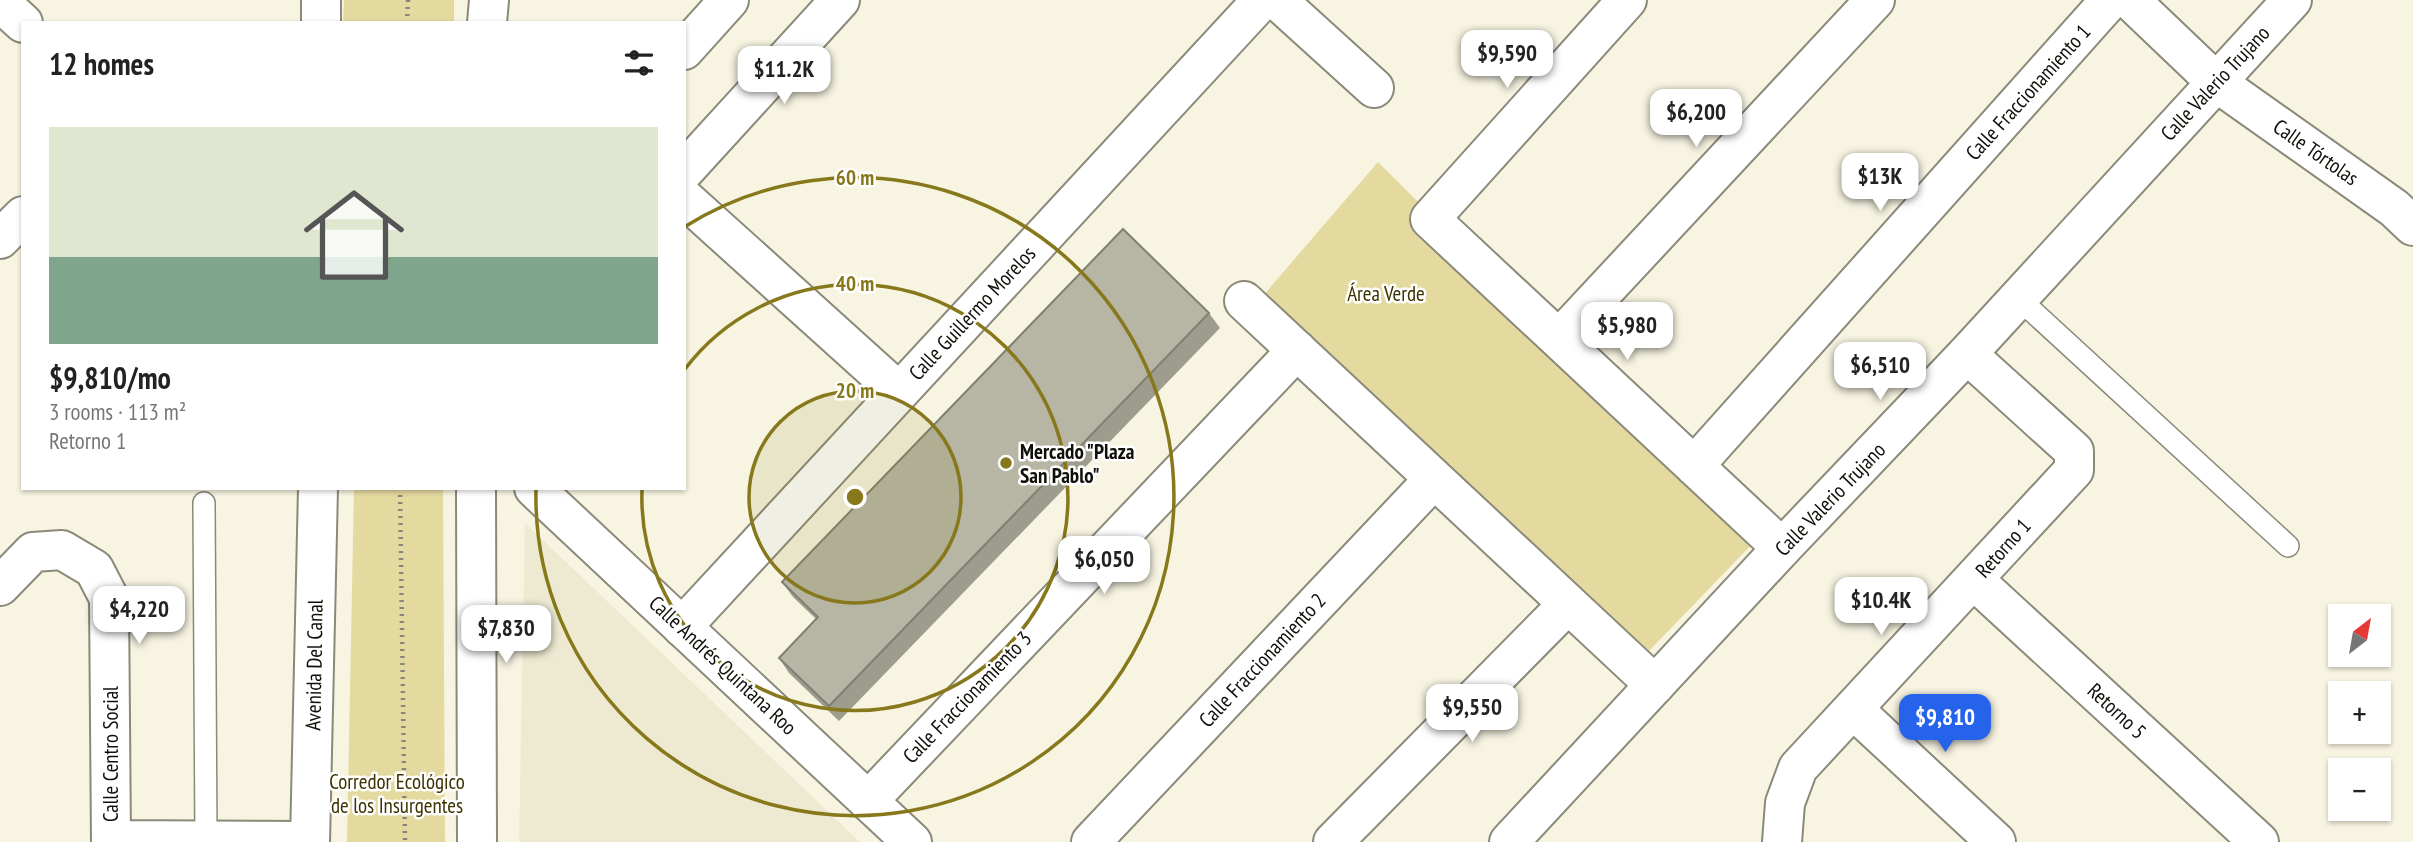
<!DOCTYPE html>
<meta charset="utf-8">
<style>
body{margin:0;font-family:"PT Sans Narrow",sans-serif;background:#f2f2f2;color:#222;height:100vh;display:flex;flex-direction:column;font-size:26px;white-space:nowrap}
*{box-sizing:border-box;margin:0}
p{font-size:23px;color:#767676}
.icon{flex:none;width:38px;height:38px;fill:none;stroke:currentColor;stroke-width:2;stroke-linecap:round;stroke-linejoin:round}
.map{position:relative;flex:1;overflow:hidden}
.drawer{position:absolute;left:21px;top:21px;width:665px;height:469px;display:flex;flex-direction:column;background:#fff;border-radius:0px;box-shadow:0 2px 5px #0004}
.drawer>*{flex:none}
.needle{width:46px;rotate:31deg}
.controls{position:absolute;left:2328px;top:604px;display:grid;gap:14px}
.controls a{display:grid;place-items:center;width:63px;height:63px;border-radius:0px;background:#fff;box-shadow:0 2px 5px #0004;font-size:35px}
.price{position:absolute;translate:-50% -60px;padding:0 16px;border-radius:14px;background:#fff;color:#222;font-size:23px;line-height:46px;filter:drop-shadow(0 2px 4px #0008)}
.price::after{content:'';position:absolute;left:50%;top:42px;width:21px;height:16px;margin-left:-10px;background:inherit;clip-path:polygon(0 0,100% 0,50% 100%)}
.price.current{background:#2563eb;color:#fff}
ul{padding:0;list-style:none}
li{display:grid;align-content:center;gap:14px;height:371px;padding:0 28px}
li span{display:grid;place-items:center;height:217px;border-radius:0px;color:#555}
li>.icon{margin-inline-start:auto}
span .icon{width:126px;height:126px;fill:#fffc;stroke-width:1}
li b{font-size:30px}
h2{display:flex;justify-content:space-between;align-items:center;height:84px;padding:0 28px;font-size:30px}
.map>svg:first-child{display:block}
.built{fill:#eeead1}
.green{fill:#e4da9f}
.lines{fill:none;stroke-linecap:round;stroke-linejoin:round}
.service-casing{stroke:#8b8979;stroke-width:24}
.minor-casing{stroke:#8b8979;stroke-width:42}
.tertiary-casing{stroke:#8b8979;stroke-width:42}
.secondary-casing{stroke:#8b8979;stroke-width:42}
.path{stroke:#88867a;stroke-width:4.5;stroke-dasharray:2 5;stroke-linecap:butt}
.service{stroke:#fff;stroke-width:21}
.minor{stroke:#fff;stroke-width:38}
.tertiary{stroke:#fff;stroke-width:38}
.secondary{stroke:#fff;stroke-width:38}
.wall{fill:#9d9c8d}
.building{fill:#b7b5a4;stroke:#807f73;stroke-width:2}
.ring{fill:none;stroke:#87781c;stroke-width:3.5}
.poi-dot{fill:#87781c;stroke:#fff;stroke-width:2.5}
.labels{text-anchor:middle;dominant-baseline:central;stroke-width:5;stroke-linejoin:round;paint-order:stroke}
.street-label{font-size:21px;fill:#100f09;stroke:#fff}
.park-label{font-size:21px;fill:#3c3300;stroke:#fff}
.poi-label{font-size:21px;font-weight:bold;fill:#100f09;stroke:#fff;text-anchor:start}
.centre{fill:#87781c;stroke:#fff;stroke-width:3.5}
.ring-label{font-size:21px;text-anchor:middle;font-weight:bold;fill:#87781c;stroke:#fff;stroke-width:5;stroke-linejoin:round;paint-order:stroke}
</style>
<div class="map">
<svg width="2413" height="842" viewBox="0 0 2413 842">
<rect width="100%" height="100%" fill="#f7f4e2"/>
<path class="built" d="M 525,523 L 860,842 L 519,842 Z"/>
<path class="green" d="M 344,0 L 454,0 L 454,23 L 343,23 Z
M 1378,162 L 1757,539 L 1649,651 L 1261,298 Z
M 354,488 L 443,488 L 445,842 L 347,842 Z"/>
<g class="lines">
<defs>
<path id="service" d="M 2018,298 L 2288,546
M 204,503 L 206,842"/>
<path id="minor" d="M 1277,0 L 1374,88
M 1627,0 L 1430,219 L 1782,548
M 2130,0 L 2216,82 L 2394,208 L 2413,226
M 684,50 L 729,0
M 684,171 L 840,0
M 684,198 L 899,392
M 0,239 L 23,216
M 1244,301 L 1655,685
M 1559,339 L 1875,0
M 1694,466 L 2110,0
M 1974,580 L 2259,842
M 0,586 L 33,552 L 62,550 L 94,569 L 109,598 L 111,842
M 682,627 L 1262,0
M 1854,710 L 1996,842
M 868,801 L 1297,350
M 111,840 L 310,841
M 1091,842 L 1434,479
M 1333,842 L 1568,604
M 1782,842 L 1785,803 L 1798,768 L 2074,470 L 2074,451 L 1967,354"/>
<path id="tertiary" d="M 1509,842 L 1782,548 L 1967,354 L 2292,0"/>
<path id="secondary" d="M 321,0 L 321,23
M 0,2 L 23,23
M 487,23 L 489,0
M 476,488 L 477,842
M 534,488 L 912,842
M 310,842 L 318,488"/>
</defs>
<use href="#service" class="service-casing"/>
<use href="#minor" class="minor-casing"/>
<use href="#tertiary" class="tertiary-casing"/>
<use href="#secondary" class="secondary-casing"/>
<path class="path" d="M 407,23 L 408,0
M 400,488 L 405,842"/>
<use href="#service" class="service"/>
<use href="#minor" class="minor"/>
<use href="#tertiary" class="tertiary"/>
<use href="#secondary" class="secondary"/>
</g>
<path class="wall" d="M 1209,313 L 1220,328 L 839,721 L 789,673 L 779,658 L 816,619 L 793,597 L 782,582 Z"/>
<path class="building" d="M 1123,229 L 1209,313 L 829,706 L 779,658 L 818,617 L 782,582 Z"/>
<circle cx="855" cy="497" r="106" fill="#87781c" fill-opacity=".12"/>
<g class="ring">
<circle cx="855" cy="497" r="106"/>
<path d="M685 369A213 213 0 1 1 642 490"/>
<path d="M686 226A319 319 0 1 1 536 489"/>
</g>
<circle class="poi-dot" cx="1006" cy="463" r="7"/>
<g class="labels">
<g class="street-label">
<text transform="translate(2215 83) rotate(-47)">Calle Valerio Trujano</text>
<text transform="translate(2028 92) rotate(-48)">Calle Fraccionamiento 1</text>
<text transform="translate(2316 152) rotate(35)">Calle Tórtolas</text>
<text transform="translate(972 313) rotate(-47)">Calle Guillermo Morelos</text>
<text transform="translate(1830 499) rotate(-46)">Calle Valerio Trujano</text>
<text transform="translate(2003 548) rotate(-48)">Retorno 1</text>
<text transform="translate(1262 660) rotate(-47)">Calle Fraccionamiento 2</text>
<text transform="translate(314 665) rotate(-89)">Avenida Del Canal</text>
<text transform="translate(723 665) rotate(43)">Calle Andrés Quintana Roo</text>
<text transform="translate(967 697) rotate(-46)">Calle Fraccionamiento 3</text>
<text transform="translate(2117 711) rotate(43)">Retorno 5</text>
<text transform="translate(110 754) rotate(-90)">Calle Centro Social</text>
</g>
<g class="park-label">
<text x="1386" y="293">Área Verde</text>
<text x="397" y="781">Corredor Ecológico<tspan x="397" dy="24">de los Insurgentes</tspan></text>
</g>
<g class="poi-label">
<text x="1020" y="451">Mercado "Plaza<tspan x="1020" dy="24">San Pablo"</tspan></text>
</g>
</g>
<circle cx="855" cy="497" r="10" class="centre"/>
<g class="ring-label">
<text x="855" y="185">60 m</text>
<text x="855" y="291">40 m</text>
<text x="855" y="398">20 m</text>
</g>
</svg>
<div class="controls">
<a><svg class="needle" viewBox="-14 -14 28 28"><path d="M0-13l5 13h-10z" fill="#e53935"/><path d="M0 13l5-13h-10z" fill="#767676"/></svg></a>
<a>+</a>
<a>−</a>
</div>
<b class="price" style="left:1507px;top:90px">$9,590</b>
<b class="price" style="left:784px;top:106px">$11.2K</b>
<b class="price" style="left:1696px;top:149px">$6,200</b>
<b class="price" style="left:1880px;top:213px">$13K</b>
<b class="price" style="left:1627px;top:362px">$5,980</b>
<b class="price" style="left:1880px;top:402px">$6,510</b>
<b class="price" style="left:1104px;top:596px">$6,050</b>
<b class="price" style="left:1881px;top:637px">$10.4K</b>
<b class="price" style="left:139px;top:646px">$4,220</b>
<b class="price" style="left:506px;top:665px">$7,830</b>
<b class="price" style="left:1472px;top:744px">$9,550</b>
<b class="price current" style="left:1945px;top:754px">$9,810</b>
<section class="drawer">
<h2>12 homes<svg class="icon" aria-label="filters" viewBox="0 0 24 24"><path d="M4 7h16M4 17h16"/><circle cx="9" cy="7" r="2"/><circle cx="15" cy="17" r="2"/></svg></h2>
<ul>
<li><span style="background:linear-gradient(#dfe7d0 60%,#7fa58c 0)"><svg class="icon" aria-label="home" viewBox="0 0 24 24"><path d="M3 11l9-7 9 7M6 9v11h12V9"/></svg></span><div><b>$9,810/mo</b><p>3 rooms · 113 m²</p><p>Retorno 1</p></div></li>
</ul>
</section>
</div>
